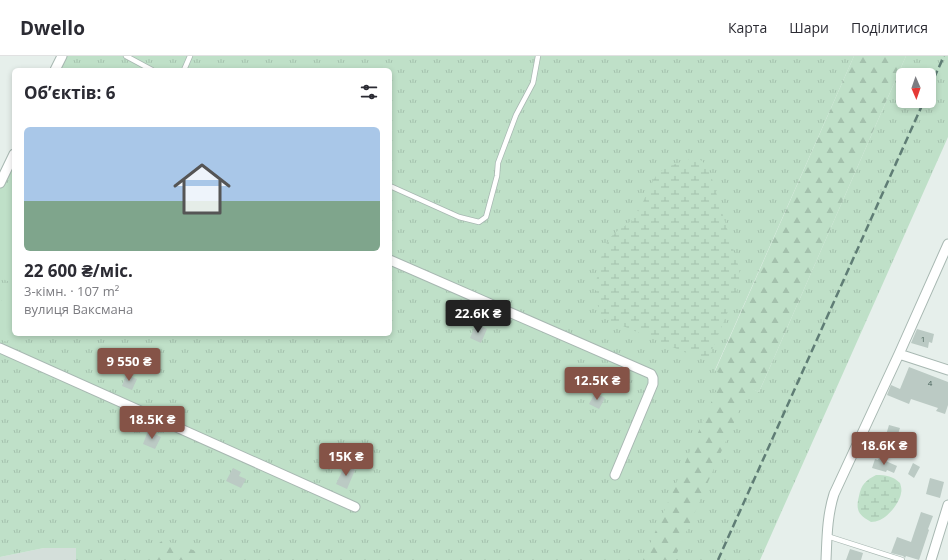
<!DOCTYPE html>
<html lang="uk">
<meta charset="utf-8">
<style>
body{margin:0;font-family:"Open Sans",sans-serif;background:#f2f2f3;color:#2b2b33;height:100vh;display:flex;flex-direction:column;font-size:15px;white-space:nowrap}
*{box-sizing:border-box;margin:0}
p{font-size:13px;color:#7c7c81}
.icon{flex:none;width:22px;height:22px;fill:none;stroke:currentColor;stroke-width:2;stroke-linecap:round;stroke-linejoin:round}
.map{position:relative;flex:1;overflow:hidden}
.drawer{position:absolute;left:12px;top:12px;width:380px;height:268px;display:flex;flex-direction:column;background:#fff;border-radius:6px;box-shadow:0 2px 6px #0003}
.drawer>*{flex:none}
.needle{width:26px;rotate:178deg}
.controls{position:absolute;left:896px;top:12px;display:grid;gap:8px}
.controls a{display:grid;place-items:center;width:40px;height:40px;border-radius:6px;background:#fff;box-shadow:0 2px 6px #0003;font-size:20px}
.price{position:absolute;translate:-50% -34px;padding:0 9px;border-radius:4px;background:#855347;color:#fff;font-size:13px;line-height:26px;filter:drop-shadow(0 1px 2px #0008)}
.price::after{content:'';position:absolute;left:50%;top:24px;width:12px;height:9px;margin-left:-6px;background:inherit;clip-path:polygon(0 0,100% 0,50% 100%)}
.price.selected{background:#222;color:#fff}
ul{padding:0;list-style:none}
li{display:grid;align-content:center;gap:8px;height:212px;padding:0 12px}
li+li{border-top:1px solid #e1e1e2}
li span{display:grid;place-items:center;height:124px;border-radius:6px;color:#555}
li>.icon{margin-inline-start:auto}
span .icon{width:72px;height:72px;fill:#fffc;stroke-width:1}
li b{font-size:17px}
h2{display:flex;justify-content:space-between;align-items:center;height:48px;padding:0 12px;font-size:17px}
header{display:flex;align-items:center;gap:24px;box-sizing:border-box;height:56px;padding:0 20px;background:#fff;border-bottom:1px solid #e1e1e2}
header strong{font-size:19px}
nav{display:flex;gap:22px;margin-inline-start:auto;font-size:14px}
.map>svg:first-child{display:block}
.built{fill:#d4dfda}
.grass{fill:url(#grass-tufts);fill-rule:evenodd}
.forest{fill:url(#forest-firs)}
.wetland{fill:url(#wetland-marsh)}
.garden{fill:#bfe0c8}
.building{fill:#bbcac4}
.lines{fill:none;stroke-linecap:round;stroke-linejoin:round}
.service-casing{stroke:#a8b8b2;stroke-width:6}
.minor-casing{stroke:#a8b8b2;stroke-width:11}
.service{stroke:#fff;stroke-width:4.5}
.minor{stroke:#fff;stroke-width:9}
.rail{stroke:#5f7d75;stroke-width:2.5;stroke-dasharray:8 4;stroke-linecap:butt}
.labels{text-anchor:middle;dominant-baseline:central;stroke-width:3;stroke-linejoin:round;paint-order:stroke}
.number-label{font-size:8px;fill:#4a645c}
</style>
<header>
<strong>Dwello</strong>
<nav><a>Карта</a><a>Шари</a><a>Поділитися</a></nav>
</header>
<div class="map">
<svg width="948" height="504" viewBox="0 0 948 504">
<defs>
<pattern id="grass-tufts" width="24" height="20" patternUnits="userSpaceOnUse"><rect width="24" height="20" fill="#bfe0c8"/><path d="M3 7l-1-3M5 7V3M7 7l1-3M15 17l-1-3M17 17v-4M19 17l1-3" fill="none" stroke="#a4c1ad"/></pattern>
<pattern id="forest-firs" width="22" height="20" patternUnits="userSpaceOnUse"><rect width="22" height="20" fill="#bfe0c8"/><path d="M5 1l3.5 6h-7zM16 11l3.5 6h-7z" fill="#a4c1ad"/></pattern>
<pattern id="wetland-marsh" width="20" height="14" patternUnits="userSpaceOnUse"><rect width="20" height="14" fill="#bfe0c8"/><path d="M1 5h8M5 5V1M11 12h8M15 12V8" fill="none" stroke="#a4c1ad"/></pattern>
</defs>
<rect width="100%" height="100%" fill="#e6efeb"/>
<path class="built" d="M 44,492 L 77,492 L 76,504 L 0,504 L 0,501 Z"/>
<path class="grass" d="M 62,0 L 854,0 L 715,314 L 759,336 L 906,0 L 948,0 L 948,81 L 760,504 L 76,504 L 76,492 L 44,492 L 0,501 L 0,127 L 14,98 L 14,278 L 390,278 L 390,14 L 55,14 ZM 903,19 L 929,19 L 929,45 L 903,45 Z"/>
<path class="forest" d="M 854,0 L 906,0 L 759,336 L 749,332 L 674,504 L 643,504 L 723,319 L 715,315 Z
M 163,484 L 196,495 L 199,504 L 154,504 L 158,488 Z"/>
<path class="wetland" d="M 694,102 C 701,103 705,107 709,113 L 739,212 L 740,219 L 739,229 L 709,301 L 703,304 L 604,262 C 589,246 598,198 610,182 C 616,174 627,170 634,162 C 638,157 640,151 643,146 C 647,136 652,127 657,118 C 667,109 682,106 694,102 Z
M 876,419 C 886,419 893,420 900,427 C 901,430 902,434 901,437 C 900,446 889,460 880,464 C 877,465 874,466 871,466 C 866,463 859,459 858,453 C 857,449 858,444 859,440 C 861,429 866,424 876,419 Z"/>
<path class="garden" d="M 14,117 L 14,269 L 7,286 L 0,283 L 0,247 L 12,227 L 0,222 L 0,146 Z"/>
<path class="building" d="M 476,268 L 487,273 L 481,287 L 470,282 Z
M 917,273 L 934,278 L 932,287 L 929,286 L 928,292 L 911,287 Z
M 909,311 L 948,326 L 948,349 L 945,358 L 936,355 L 938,352 L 911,343 L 909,348 L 887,339 L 891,329 L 900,333 Z
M 126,319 L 137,323 L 132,334 L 122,330 Z
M 595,337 L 605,342 L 599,353 L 589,348 Z
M 889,369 L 900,372 L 896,384 L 915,390 L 912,400 L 882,392 Z
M 148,375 L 161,381 L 155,393 L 143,388 Z
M 879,402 L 897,410 L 894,417 L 887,414 L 886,416 L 872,412 L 875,403 L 878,404 Z
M 913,407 L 920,411 L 914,422 L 908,418 Z
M 345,409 L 355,414 L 347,433 L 336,428 Z
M 233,412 L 241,416 L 239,420 L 246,423 L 241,432 L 226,425 Z
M 930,422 L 944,426 L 940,442 L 926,438 Z
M 921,456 L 933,460 L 928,473 L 929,474 L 919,504 L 906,500 L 905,502 L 903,500 L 891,497 L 897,481 L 911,486 Z
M 850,493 L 863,497 L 861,504 L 846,504 Z"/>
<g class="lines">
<defs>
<path id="service" d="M 126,0 L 152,14
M 184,14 L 190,0
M 390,130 L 459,161 L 479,166 L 486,161 L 497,120 L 498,107 L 516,59 L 533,27 L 538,0
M 827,480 L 902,504"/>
<path id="minor" d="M 55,14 L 62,0
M 0,127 L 14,98
M 390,204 L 651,318 L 653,322 L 653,328 L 615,419
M 0,292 L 355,451
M 899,298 L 948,314
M 826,504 C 827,482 827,460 834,438 L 899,298 L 948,188
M 931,504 L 948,449"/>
</defs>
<use href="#service" class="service-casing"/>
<use href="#minor" class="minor-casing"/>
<use href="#service" class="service"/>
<use href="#minor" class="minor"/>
<path class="rail" d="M 929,33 L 944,0
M 718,504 L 924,45"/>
</g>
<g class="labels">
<g class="number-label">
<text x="923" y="282">1</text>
<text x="930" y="326">4</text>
</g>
</g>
</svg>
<div class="controls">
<a><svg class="needle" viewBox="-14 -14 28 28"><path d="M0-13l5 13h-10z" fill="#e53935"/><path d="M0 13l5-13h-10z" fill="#7c7c81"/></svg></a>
</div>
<b class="price selected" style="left:478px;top:278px">22.6K ₴</b>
<b class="price" style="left:129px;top:326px">9 550 ₴</b>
<b class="price" style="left:597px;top:345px">12.5K ₴</b>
<b class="price" style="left:152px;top:384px">18.5K ₴</b>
<b class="price" style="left:884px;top:410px">18.6K ₴</b>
<b class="price" style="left:346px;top:421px">15K ₴</b>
<section class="drawer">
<h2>Об’єктів: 6<svg class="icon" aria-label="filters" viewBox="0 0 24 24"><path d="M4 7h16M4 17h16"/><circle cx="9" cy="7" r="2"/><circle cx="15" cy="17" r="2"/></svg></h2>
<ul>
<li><span style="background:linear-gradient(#a9c7e8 60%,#7fa58c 0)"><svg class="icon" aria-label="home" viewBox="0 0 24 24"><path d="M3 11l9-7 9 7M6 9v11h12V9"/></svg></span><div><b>22 600 ₴/міс.</b><p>3-кімн. · 107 m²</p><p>вулиця Ваксмана</p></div></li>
</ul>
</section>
</div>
